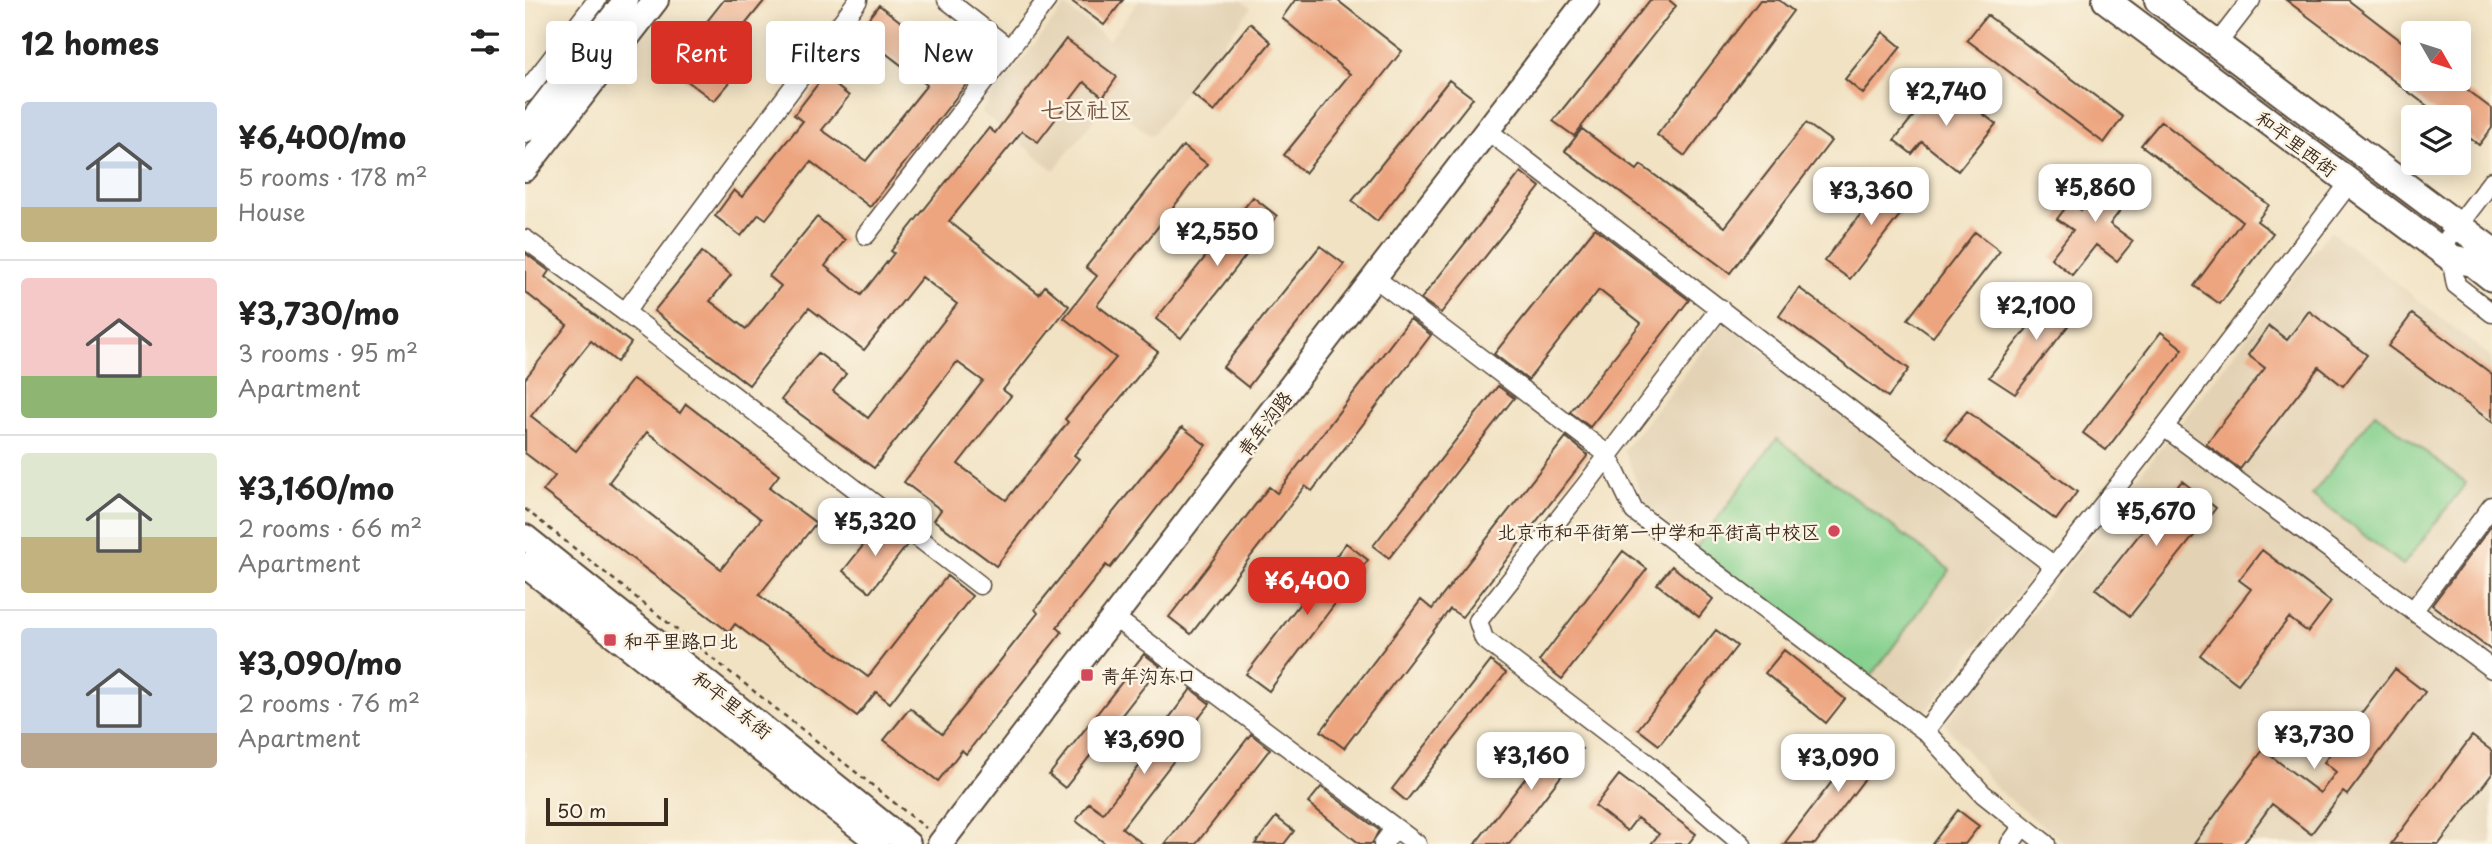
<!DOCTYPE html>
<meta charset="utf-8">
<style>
body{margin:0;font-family:"Playpen Sans","LXGW WenKai TC",sans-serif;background:#f2f2f2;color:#222;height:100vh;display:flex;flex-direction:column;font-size:26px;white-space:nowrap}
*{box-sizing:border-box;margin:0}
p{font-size:23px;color:#767676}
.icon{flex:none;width:38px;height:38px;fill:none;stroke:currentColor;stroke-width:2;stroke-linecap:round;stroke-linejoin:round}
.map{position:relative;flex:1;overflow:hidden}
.details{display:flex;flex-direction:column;background:#fff;width:525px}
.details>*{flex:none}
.banner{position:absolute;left:21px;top:21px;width:665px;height:63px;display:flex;gap:14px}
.needle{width:46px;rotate:129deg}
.buttons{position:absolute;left:1876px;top:21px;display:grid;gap:14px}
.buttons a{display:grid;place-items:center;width:70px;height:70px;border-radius:7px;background:#fff;box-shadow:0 4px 18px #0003;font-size:35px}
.scale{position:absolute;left:21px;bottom:18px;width:122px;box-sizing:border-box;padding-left:7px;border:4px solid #3b2a1e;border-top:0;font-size:19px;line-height:24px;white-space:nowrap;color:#3b2a1e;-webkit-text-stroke:5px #fcf5e5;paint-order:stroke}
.price{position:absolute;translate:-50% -60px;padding:0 16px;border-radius:14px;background:#fff;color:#222;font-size:23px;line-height:46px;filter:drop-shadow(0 2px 4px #0008)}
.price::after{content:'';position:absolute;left:50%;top:42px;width:21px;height:16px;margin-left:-10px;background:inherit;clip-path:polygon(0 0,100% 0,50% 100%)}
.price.on{background:#d93025;color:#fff}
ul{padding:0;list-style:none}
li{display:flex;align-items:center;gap:21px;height:175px;padding:0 21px}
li+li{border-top:2px solid #e0e0e0}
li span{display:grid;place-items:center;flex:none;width:196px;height:140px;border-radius:7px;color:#555}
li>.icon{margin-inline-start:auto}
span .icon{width:84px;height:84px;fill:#fffc;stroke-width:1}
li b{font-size:30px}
h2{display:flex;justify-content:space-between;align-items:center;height:84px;padding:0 21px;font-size:30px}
.tag{padding:0 24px;border-radius:7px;background:#fff;box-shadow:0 4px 18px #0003;font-size:24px;line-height:63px}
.tag.on{background:#d93025;color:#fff}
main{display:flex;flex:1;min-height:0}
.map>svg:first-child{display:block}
.built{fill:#e3d2b4}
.green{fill:#85d08e;stroke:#607d56;stroke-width:2}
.building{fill:#eda580;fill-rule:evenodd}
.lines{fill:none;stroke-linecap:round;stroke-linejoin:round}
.street-casing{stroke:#564637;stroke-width:21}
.secondary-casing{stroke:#564637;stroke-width:28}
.primary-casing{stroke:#564637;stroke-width:30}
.path{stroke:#564637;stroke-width:2.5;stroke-dasharray:5 5;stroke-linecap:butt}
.street{stroke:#fff;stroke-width:18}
.secondary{stroke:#fff;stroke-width:24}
.primary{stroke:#fff;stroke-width:26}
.poi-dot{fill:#d1495b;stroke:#fcf5e5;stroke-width:2.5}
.labels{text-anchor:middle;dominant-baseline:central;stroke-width:5;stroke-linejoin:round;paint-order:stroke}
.street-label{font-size:19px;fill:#3b2a1e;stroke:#fcf5e5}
.poi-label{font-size:19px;fill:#3b2a1e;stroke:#fcf5e5;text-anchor:start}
.quarter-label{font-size:23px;fill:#795540;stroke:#fcf5e5}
</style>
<main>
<section class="details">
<h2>12 homes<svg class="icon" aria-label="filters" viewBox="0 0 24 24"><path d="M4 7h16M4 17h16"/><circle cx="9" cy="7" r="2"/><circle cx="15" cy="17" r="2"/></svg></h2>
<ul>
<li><span style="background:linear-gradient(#c9d6e8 75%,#c2b280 0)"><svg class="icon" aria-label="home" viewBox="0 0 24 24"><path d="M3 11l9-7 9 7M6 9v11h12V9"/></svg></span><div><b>¥6,400/mo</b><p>5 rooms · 178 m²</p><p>House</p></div></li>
<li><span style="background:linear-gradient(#f6c9c9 70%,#8fb573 0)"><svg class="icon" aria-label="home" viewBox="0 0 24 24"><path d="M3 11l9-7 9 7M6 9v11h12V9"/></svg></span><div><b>¥3,730/mo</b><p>3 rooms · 95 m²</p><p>Apartment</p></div></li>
<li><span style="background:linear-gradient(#dfe7d0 60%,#c2b280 0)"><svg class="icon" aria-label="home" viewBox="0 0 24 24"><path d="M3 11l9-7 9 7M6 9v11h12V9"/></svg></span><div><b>¥3,160/mo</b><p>2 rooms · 66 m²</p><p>Apartment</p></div></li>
<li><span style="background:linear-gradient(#c9d6e8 75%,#b9a48a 0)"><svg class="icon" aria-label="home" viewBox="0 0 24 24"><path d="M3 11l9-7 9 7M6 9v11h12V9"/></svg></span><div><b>¥3,090/mo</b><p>2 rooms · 76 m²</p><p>Apartment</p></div></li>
</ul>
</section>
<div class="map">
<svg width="1967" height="844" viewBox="0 0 1967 844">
<rect width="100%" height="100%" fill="#fcf5e5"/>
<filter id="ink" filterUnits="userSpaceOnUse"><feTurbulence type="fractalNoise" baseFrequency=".0143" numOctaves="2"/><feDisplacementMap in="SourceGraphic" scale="14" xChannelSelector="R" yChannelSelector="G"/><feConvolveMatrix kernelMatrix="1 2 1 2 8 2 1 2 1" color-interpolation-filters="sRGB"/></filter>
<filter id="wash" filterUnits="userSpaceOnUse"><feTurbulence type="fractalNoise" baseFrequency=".00686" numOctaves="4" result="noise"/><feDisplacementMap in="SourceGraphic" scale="28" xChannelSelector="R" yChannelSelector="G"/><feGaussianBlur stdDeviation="1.57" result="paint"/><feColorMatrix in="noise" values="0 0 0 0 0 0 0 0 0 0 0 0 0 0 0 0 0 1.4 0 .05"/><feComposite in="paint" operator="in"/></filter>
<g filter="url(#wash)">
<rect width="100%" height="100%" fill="#f1e2c3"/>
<path class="built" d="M 615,0 L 716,0 L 726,8 L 626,136 L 583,102 L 529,170 L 456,112 L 540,6 L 584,40 Z
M 1805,231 L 1967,358 L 1967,844 L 1541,844 L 1473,790 L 1420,724 Z
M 1200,322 L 1515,565 L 1396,718 L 1124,513 L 1099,450 Z"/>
<path class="green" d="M 1850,413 L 1941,483 L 1878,565 L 1787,495 Z
M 1252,439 L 1425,570 L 1344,679 L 1170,549 Z"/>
<g id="blocks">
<path class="building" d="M 199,0 L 240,0 L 192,59 L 211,75 L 189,101 L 145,68 Z
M 545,0 L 598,0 L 579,25 Z
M 770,0 L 812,0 L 877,51 L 780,173 L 759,155 L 825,74 L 757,18 Z
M 1125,0 L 1144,0 L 1151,6 L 1049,136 L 1028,121 Z
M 1235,0 L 1254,0 L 1268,11 L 1160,156 L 1132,135 Z
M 1761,0 L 1823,0 L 1888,50 L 1888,79 L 1927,79 L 1967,109 L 1967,128 L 1954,145 L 1934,130 L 1934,117 L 1917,117 Z
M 354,5 L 447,77 L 345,207 L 286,162 L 241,219 L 234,214 L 216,236 L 190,216 L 209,190 L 217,197 L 278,121 L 269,115 L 299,76 L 324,96 L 297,130 L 341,161 L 402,85 L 359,52 L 342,74 L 315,54 Z
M 1462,15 L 1598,117 L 1579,143 L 1442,40 Z
M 725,23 L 746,42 L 689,112 L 667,94 Z
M 1358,32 L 1376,47 L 1338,94 L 1320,79 Z
M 541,39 L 592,77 L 578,97 L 559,82 L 513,142 L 497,131 L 424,221 L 514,294 L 520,286 L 544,306 L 478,390 L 486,396 L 433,464 L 481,500 L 543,422 L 540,419 L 591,358 L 539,318 L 572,276 L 561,267 L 658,146 L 682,164 L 572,305 L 633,352 L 549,455 L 554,459 L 471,566 L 409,520 L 416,510 L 379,482 L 458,381 L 432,362 L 349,468 L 256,400 L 293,353 L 321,374 L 308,391 L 343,418 L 432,304 L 397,277 L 339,350 L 284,308 L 224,385 L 129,311 L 177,252 L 206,275 L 185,301 L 221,329 L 256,286 L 244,276 L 292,217 L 320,240 L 300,266 L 336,295 L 369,253 L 366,251 L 464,128 L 470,133 Z
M 924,80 L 948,98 L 852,221 L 827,201 Z
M 1415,83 L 1451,112 L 1453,110 L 1471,124 L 1433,171 L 1397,142 L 1387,154 L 1369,140 Z
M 1636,121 L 1744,205 L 1732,221 L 1748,233 L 1695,304 L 1669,286 L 1717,221 L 1616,145 Z
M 1281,123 L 1306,141 L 1205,273 L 1040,151 L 1057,129 L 1112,170 L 1116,165 L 1200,227 Z
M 1588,169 L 1612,188 L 1585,224 L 1608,241 L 1592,261 L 1571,245 L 1547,275 L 1526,258 L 1548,230 L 1532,219 L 1545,202 L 1556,210 Z
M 996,172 L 1015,187 L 916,313 L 896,299 Z
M 1367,174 L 1392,193 L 1325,279 L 1299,261 Z
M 728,197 L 752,216 L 656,338 L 631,319 Z
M 1070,228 L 1164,300 L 1065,427 L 1045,412 L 1116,323 L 1074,290 L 1003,380 L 969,354 Z
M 1450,232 L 1475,251 L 1408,337 L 1383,319 Z
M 795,246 L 819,264 L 723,387 L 698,367 Z
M 0,253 L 24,271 L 20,277 L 106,343 L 92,362 L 66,341 L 6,416 L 51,451 L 108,379 L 155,413 L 161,404 L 254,475 L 244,488 L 291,523 L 234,595 L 343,677 L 422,576 L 447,596 L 365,703 L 351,692 L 332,716 L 210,624 L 204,632 L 18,491 L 30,476 L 0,453 L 0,379 L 42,325 L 0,292 ZM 122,432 L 236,519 L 196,569 L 84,482 Z
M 1274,288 L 1384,369 L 1363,397 L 1254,316 Z
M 1532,290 L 1557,308 L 1490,394 L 1464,377 Z
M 1784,311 L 1842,355 L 1818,386 L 1794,367 L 1715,469 L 1681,444 L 1740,368 L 1723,355 L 1744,326 L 1762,340 Z
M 1887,314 L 1967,374 L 1967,422 L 1863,346 Z
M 885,319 L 906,335 L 787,491 L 780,486 L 666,634 L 644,617 L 744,487 L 752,493 Z
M 1636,332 L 1658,349 L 1581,450 L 1558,433 Z
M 973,386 L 989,398 L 864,558 L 848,546 Z
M 1442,411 L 1552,492 L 1531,520 L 1420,438 Z
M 657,427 L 681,445 L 585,568 L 581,565 L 532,627 L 537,632 L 441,754 L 437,750 L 413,781 L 359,740 L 385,708 L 417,734 L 513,613 L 510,609 Z
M 1041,437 L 1063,455 L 937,617 L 925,609 L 819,748 L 796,731 L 896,600 L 907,609 Z
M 1657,481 L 1691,508 L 1605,616 L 1571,589 Z
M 356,523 L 383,544 L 345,592 L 318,571 Z
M 1967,525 L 1967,651 L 1907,605 Z
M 821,543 L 843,560 L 744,691 L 721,674 Z
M 1737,550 L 1806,602 L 1783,632 L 1764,618 L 1713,684 L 1675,655 L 1726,589 L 1714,580 Z
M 1098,551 L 1122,569 L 1037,679 L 1014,661 Z
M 1147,566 L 1188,599 L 1174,617 L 1132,584 Z
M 1191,630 L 1212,646 L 1134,745 L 1113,729 Z
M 1259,650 L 1320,699 L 1301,723 L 1240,673 Z
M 619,654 L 635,666 L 540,788 L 524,775 Z
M 966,661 L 981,673 L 881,801 L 867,789 Z
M 1870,669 L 1900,692 L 1822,795 L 1818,792 L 1786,834 L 1747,804 L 1718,844 L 1669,844 L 1738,750 L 1795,793 L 1811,772 L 1799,762 Z
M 666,689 L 685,704 L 655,742 L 660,746 L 597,828 L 618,844 L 581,844 L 551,821 L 564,803 L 578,813 L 643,729 L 639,725 Z
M 1035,733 L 1057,749 L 984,844 L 950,844 Z
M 726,734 L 745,749 L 671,844 L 640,844 Z
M 1342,736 L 1361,751 L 1290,844 L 1259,844 Z
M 1947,736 L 1967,751 L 1967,774 L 1914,844 L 1866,844 Z
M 1094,775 L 1171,834 L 1163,844 L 1126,844 L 1134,834 L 1112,818 L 1102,831 L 1070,806 Z
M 796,787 L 854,830 L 847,844 L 835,844 L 783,803 Z
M 1433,810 L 1454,826 L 1440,844 L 1407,844 Z
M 751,817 L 769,831 L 759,844 L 730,844 Z"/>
</g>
</g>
<g filter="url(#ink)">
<use href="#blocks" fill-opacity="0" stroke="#564637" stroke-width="2"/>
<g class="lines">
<defs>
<path id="street" d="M 422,0 L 485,49
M 1692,44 L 1726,0
M 0,93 L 72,0
M 963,131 L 1529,566
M 341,235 L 522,0
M 0,239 L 100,312 L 455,585
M 1915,249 L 1967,181
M 1926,258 L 1931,285 L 1967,313
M 850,278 L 1082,454 L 1109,511 L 1400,731 L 1458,794 L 1521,844
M 1195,308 L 1060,486 L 953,621 L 959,639 L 1123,764 L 1217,844
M 100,312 L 333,0
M 1639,427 L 1967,669
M 1888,611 L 1967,506
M 590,618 L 892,844
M 1400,731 L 1639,427 L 1825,182
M 858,844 L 870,828
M 1485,844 L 1498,826"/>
<path id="secondary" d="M 0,130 L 101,0
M 0,169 L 131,0
M 0,537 L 383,844
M 0,565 L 352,841
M 415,844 L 1062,0"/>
<path id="primary" d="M 1581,0 L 1926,258 L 1948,263 L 1967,278
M 1633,0 L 1967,251"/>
</defs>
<use href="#street" class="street-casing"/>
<use href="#secondary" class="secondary-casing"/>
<use href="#primary" class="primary-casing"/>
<path class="path" d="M 0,509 L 401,828"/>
<use href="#street" class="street"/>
<use href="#secondary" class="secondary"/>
<use href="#primary" class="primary"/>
</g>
</g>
<g class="poi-dot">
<circle cx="1309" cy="531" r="7"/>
<rect x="78" y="633" width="14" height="14" rx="3.5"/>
<rect x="555" y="668" width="14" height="14" rx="3.5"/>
</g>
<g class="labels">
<g class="street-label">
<text transform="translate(1772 143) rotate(37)">和平里西街</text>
<text transform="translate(739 423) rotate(-53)">青年沟路</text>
<text transform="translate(208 704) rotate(39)">和平里东街</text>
</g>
<g class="poi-label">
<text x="1295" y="531" text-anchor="end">北京市和平街第一中学和平街高中校区</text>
<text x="99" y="640">和平里路口北</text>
<text x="576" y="675">青年沟东口</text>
</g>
<g class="quarter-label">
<text x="561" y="108">七区社区</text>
</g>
</g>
</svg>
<div class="buttons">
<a><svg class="needle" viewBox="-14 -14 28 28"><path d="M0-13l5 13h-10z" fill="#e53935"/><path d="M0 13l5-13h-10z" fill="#767676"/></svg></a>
<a><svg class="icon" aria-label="layers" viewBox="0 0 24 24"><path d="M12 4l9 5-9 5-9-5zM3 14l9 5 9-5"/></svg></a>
</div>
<div class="scale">50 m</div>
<b class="price" style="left:1421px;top:128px">¥2,740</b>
<b class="price" style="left:1570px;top:224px">¥5,860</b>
<b class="price" style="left:1346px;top:227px">¥3,360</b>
<b class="price" style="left:692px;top:268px">¥2,550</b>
<b class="price" style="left:1511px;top:342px">¥2,100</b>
<b class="price" style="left:1631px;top:548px">¥5,670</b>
<b class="price" style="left:350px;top:558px">¥5,320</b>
<b class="price on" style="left:782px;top:617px">¥6,400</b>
<b class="price" style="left:1789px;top:771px">¥3,730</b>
<b class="price" style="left:619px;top:776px">¥3,690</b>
<b class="price" style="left:1006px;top:792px">¥3,160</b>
<b class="price" style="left:1313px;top:794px">¥3,090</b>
<div class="banner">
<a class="tag">Buy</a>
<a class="tag on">Rent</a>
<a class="tag">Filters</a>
<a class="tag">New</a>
</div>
</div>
</main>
